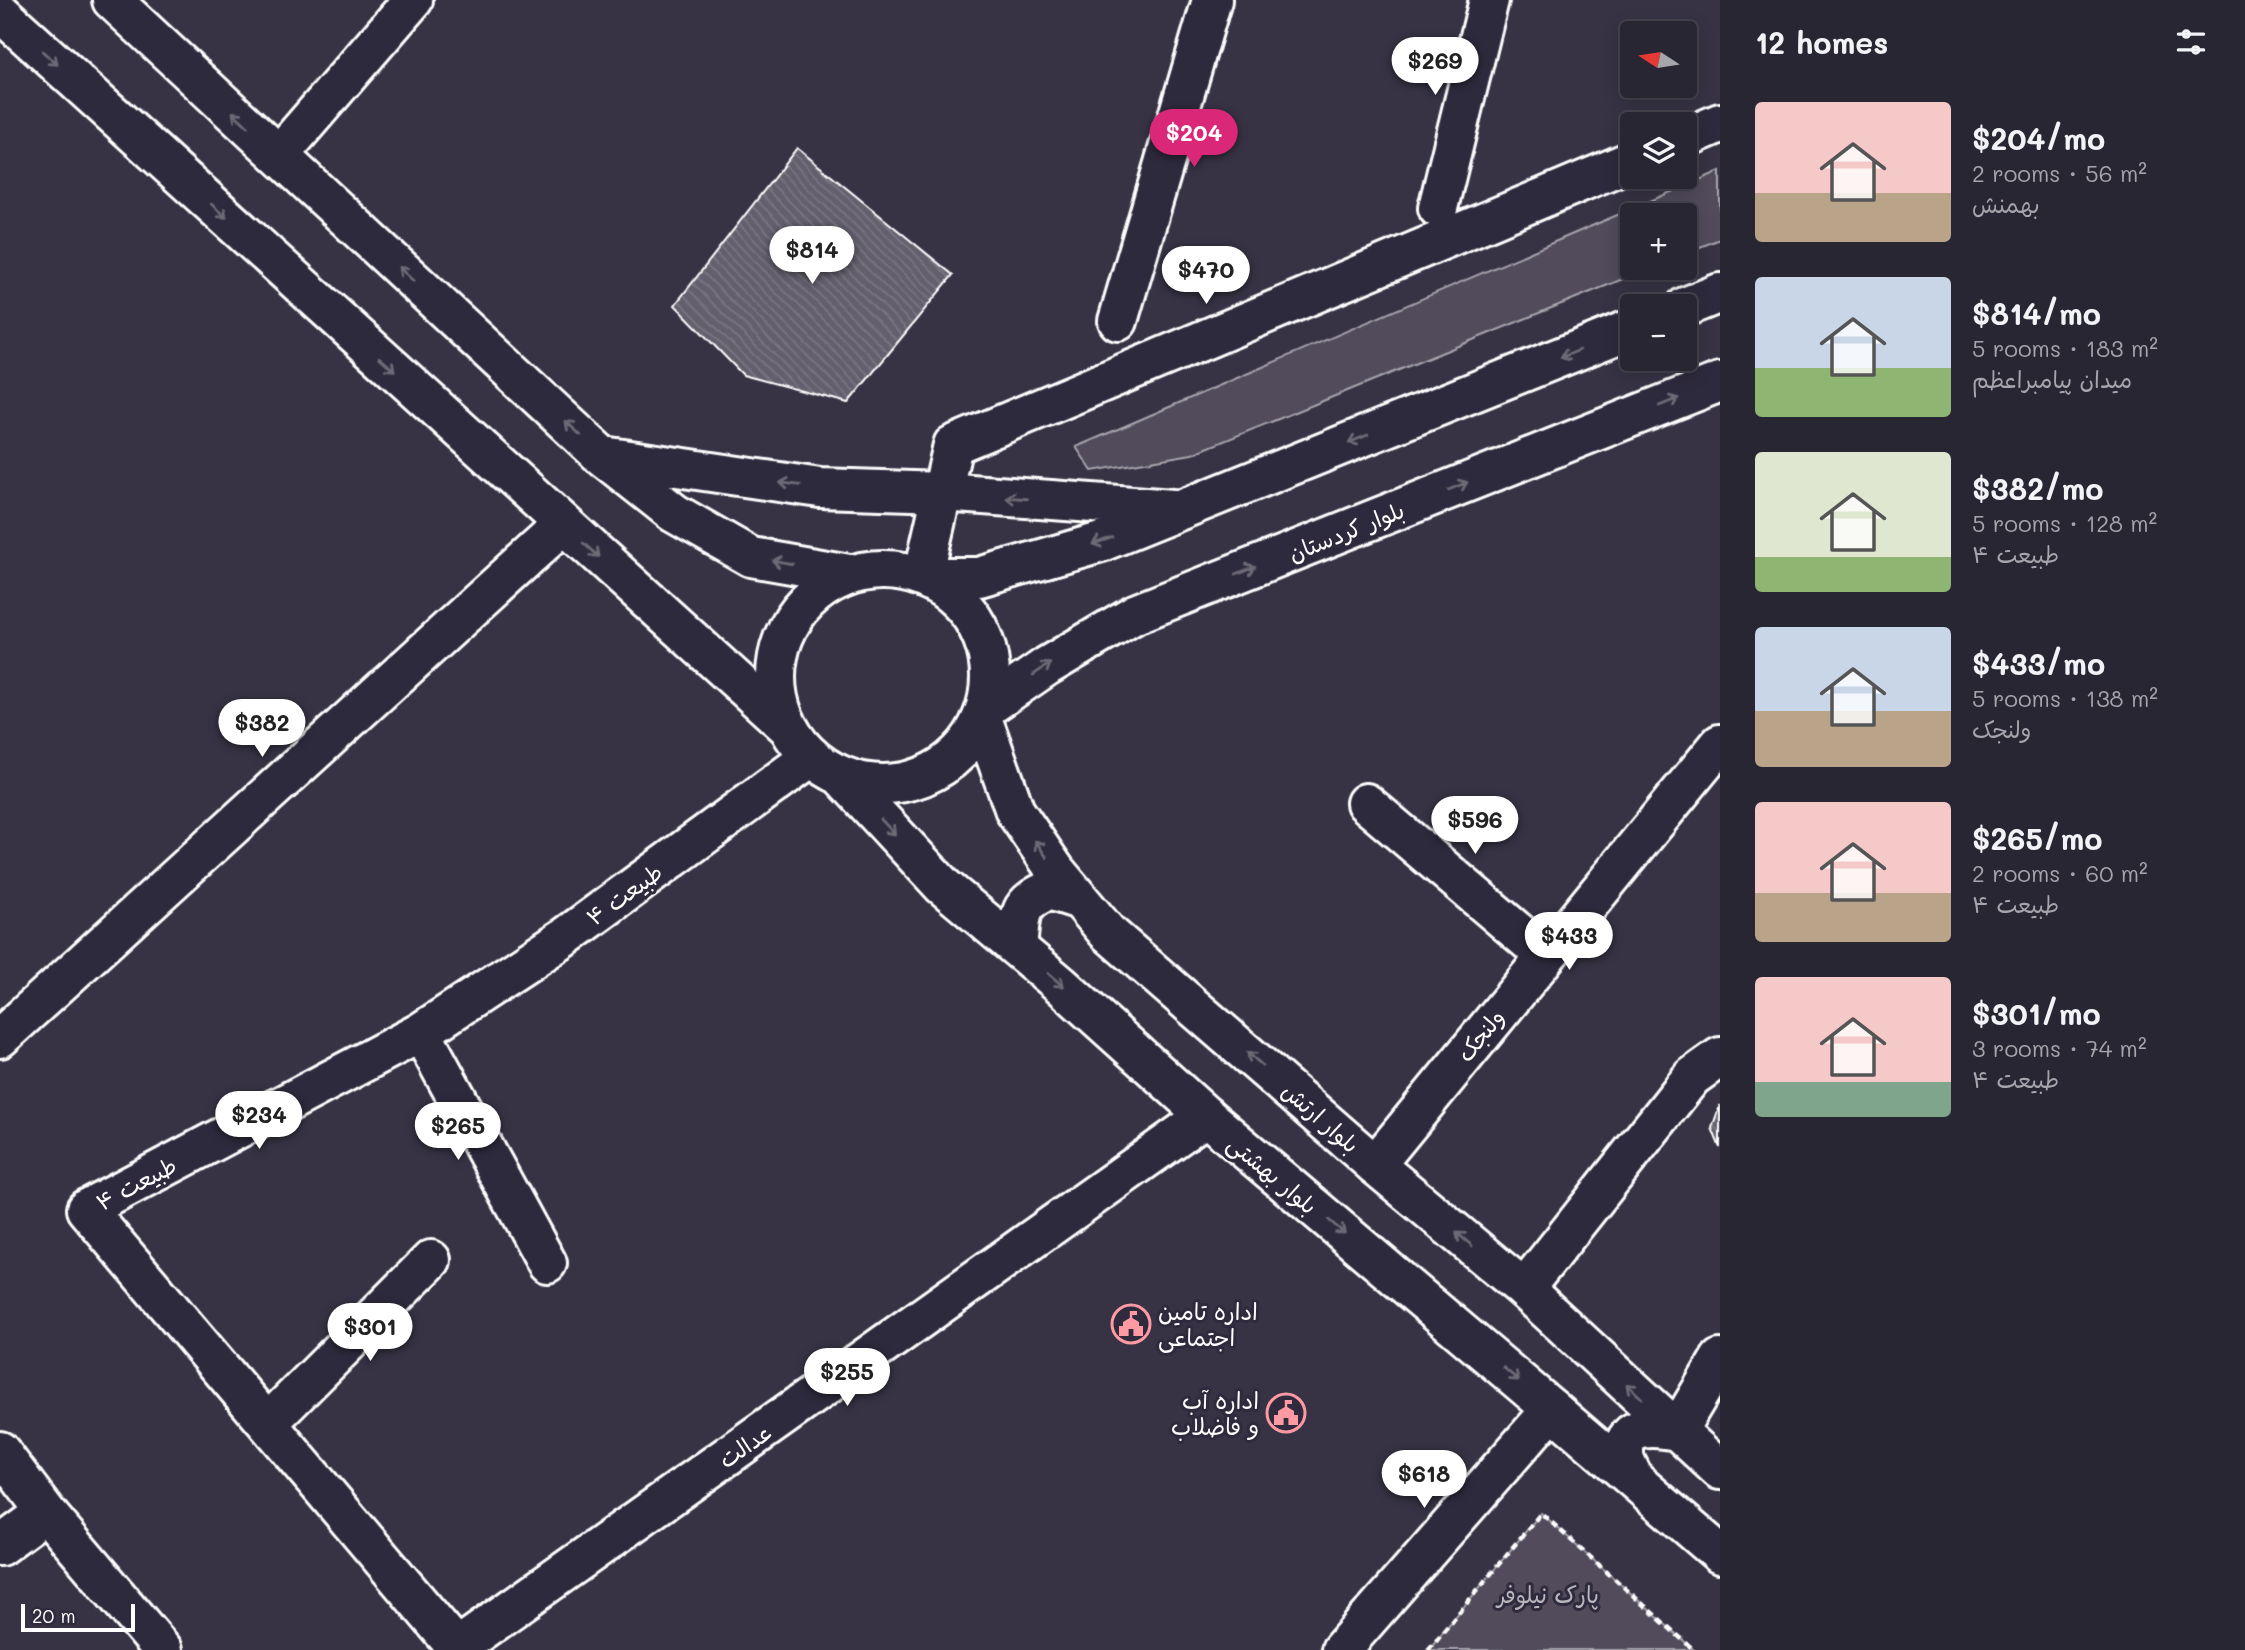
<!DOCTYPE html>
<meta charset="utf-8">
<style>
body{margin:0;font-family:Mali,"Playpen Sans Arabic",sans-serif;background:#312e3c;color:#f1f3f6;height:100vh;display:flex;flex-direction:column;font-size:26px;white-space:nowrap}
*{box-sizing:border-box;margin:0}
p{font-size:23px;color:#a5a5ac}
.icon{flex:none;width:38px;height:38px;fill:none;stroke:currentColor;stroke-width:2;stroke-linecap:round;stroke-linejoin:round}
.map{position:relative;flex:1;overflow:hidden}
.panel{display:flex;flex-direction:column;background:#292634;width:525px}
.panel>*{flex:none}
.needle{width:46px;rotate:282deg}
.fabs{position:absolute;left:1620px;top:21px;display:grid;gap:14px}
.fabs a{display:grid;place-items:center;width:77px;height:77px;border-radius:7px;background:#292634;box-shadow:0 4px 18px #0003,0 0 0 2px #45434f;font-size:35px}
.scale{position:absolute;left:21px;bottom:18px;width:114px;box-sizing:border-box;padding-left:7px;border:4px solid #fff;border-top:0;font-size:19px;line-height:24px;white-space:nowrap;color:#fff;-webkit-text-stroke:5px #2f2a3d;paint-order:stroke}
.price{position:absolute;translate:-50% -60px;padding:0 16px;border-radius:24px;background:#fff;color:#222;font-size:23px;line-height:46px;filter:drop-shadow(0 2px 4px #0008)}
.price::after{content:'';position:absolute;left:50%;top:42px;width:21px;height:16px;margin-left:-10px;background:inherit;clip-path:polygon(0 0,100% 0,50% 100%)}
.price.selected{background:#db2777;color:#fff}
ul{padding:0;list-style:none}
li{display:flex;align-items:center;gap:21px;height:175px;padding:0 35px}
li span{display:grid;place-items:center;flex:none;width:196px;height:140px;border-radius:7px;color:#555}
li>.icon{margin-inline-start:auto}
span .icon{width:84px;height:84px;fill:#fffc;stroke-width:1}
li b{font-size:30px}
h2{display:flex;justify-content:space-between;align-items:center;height:84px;padding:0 35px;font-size:30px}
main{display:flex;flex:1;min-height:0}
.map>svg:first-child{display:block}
.green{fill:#514c5c;stroke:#a8a6ae;stroke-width:2}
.building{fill:url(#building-back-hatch);stroke:#fff;stroke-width:2}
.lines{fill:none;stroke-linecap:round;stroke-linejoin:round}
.minor-casing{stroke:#fff;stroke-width:44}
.major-casing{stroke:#fff;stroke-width:44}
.path{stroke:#fff;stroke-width:4.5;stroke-dasharray:7 5;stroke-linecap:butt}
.minor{stroke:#2f2a3d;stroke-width:38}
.major{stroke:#2f2a3d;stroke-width:38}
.oneway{stroke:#6d6a77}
.labels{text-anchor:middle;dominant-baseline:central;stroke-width:6;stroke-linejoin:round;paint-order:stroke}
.street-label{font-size:23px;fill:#fff;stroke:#2f2a3d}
.poi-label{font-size:23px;fill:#fff;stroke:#2f2a3d;text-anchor:start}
.park-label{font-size:23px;fill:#b9b7be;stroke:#2f2a3d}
</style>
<main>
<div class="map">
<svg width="1720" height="1650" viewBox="0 0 1720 1650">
<defs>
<pattern id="building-back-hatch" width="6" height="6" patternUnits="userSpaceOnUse" patternTransform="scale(1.75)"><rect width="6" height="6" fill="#635f6d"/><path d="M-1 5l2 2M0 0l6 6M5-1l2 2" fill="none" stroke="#7a7783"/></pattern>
</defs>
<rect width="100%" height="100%" fill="#373345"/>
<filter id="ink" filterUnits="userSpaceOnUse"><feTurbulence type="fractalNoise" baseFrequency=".0143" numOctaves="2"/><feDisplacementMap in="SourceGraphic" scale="14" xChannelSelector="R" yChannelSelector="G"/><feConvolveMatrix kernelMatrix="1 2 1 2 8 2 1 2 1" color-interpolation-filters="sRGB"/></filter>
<g filter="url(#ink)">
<path class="green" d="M 1720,171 L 1720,239 L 1685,253 L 1685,215 L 1633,215 L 1633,268 L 1650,268 L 1192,454 L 1092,471 L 1076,447 Z
M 1541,1513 L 1694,1650 L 1428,1650 Z"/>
<path class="building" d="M 797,148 L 953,275 L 848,403 L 743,375 L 675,305 Z
M 1720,1105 L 1720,1148 L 1712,1128 Z"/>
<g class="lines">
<defs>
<path id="minor" d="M 1685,138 L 1720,123
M 279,155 L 413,0
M 1438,208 L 1489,0
M 1118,321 L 1212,0
M 923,577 L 953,445 L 1633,160
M 1366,803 L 1545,955
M 421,1032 L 547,1263
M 0,1038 L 563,525
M 1375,1165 L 1720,744
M 1524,1289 L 1692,1077 L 1720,1057
M 268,1423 L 431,1260
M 1677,1431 L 1720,1359
M 0,1451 L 46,1512 L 163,1650
M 0,1546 L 46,1512
M 457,1648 L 86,1209 L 421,1032 L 564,938 L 811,757
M 454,1650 L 1206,1116
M 1341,1650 L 1552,1409"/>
<path id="major" d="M 112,0 L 602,456 L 674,513 L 751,557 L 849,574
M 0,12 L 788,727
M 1685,307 L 1720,293
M 603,456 L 820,488 L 943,492 L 1173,509
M776 677a107 107 0 1 1 214 0a107 107 0 1 1-214 0Z
M 923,577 L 979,577 L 1101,542 L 1633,328
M 986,708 L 1047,666 L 1135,614 L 1720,382
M 982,718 L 1015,811 L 1056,871 L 1107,932 L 1375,1165 L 1524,1289 L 1720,1470
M 842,777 L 943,886 L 1061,985 L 1206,1116 L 1552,1409 L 1720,1554
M 1017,948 C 1021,915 1016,904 1049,890 L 1080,900
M 1634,1479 C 1631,1472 1624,1461 1624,1453 C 1623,1422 1657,1427 1677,1431"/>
</defs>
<use href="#minor" class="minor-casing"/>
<use href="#major" class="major-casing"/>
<path class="path" d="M 1428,1650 L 1541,1513 L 1694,1650"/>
<use href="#minor" class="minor"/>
<use href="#major" class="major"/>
</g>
<defs><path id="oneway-shaft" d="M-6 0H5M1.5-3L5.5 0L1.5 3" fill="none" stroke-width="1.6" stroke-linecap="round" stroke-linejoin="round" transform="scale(1.75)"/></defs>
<g class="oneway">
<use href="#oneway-shaft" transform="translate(50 58) rotate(42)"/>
<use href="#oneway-shaft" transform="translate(240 119) rotate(-137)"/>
<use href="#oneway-shaft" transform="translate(219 211) rotate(42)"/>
<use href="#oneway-shaft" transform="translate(406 274) rotate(-137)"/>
<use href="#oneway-shaft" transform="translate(1570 354) rotate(158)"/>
<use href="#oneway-shaft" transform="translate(387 364) rotate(42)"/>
<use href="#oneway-shaft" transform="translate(1669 402) rotate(-22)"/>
<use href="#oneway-shaft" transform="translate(573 428) rotate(-137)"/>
<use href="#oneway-shaft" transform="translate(1358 439) rotate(158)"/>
<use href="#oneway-shaft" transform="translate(790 484) rotate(-172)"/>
<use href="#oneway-shaft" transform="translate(1458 486) rotate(-22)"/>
<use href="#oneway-shaft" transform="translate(1016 498) rotate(-176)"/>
<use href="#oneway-shaft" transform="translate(1102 541) rotate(161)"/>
<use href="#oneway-shaft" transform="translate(591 550) rotate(42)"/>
<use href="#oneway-shaft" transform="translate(782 562) rotate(-170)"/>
<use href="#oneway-shaft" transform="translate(1246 570) rotate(-22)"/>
<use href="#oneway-shaft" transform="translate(1042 669) rotate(-34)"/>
<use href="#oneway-shaft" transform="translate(888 827) rotate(47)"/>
<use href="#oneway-shaft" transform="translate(1041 849) rotate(-124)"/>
<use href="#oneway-shaft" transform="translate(1056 980) rotate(40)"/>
<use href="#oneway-shaft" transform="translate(1255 1059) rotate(-139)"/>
<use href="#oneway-shaft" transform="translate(1337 1227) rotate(40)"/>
<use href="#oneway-shaft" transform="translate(1464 1239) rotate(-140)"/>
<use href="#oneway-shaft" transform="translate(1511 1374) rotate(40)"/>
<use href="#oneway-shaft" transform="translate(1634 1391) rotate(-137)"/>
</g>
</g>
<defs>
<symbol id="civic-ring" viewBox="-11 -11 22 22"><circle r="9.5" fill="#2f2a3d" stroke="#ff9aa2" stroke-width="1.5"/><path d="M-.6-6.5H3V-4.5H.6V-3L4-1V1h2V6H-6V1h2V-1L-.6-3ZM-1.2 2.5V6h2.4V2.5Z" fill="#ff9aa2"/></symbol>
</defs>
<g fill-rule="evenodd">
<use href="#civic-ring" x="1109" y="1302" width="44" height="44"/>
<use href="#civic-ring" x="1264" y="1391" width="44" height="44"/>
</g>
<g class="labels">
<g class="street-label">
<text transform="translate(1346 531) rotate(-22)">بلوار کردستان</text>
<text transform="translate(624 894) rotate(-36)">طبیعت ۴</text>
<text transform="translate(1480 1035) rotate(-51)">ولنجک</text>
<text transform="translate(1321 1117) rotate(41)">بلوار ارتش</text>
<text transform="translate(1273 1174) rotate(40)">بلوار بهشتی</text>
<text transform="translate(136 1183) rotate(-28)">طبیعت ۴</text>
<text transform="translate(745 1445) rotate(-35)">عدالت</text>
</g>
<g class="poi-label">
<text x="1158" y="1311">اداره تامین<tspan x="1158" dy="26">اجتماعی</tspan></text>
<text x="1259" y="1400" text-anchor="end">اداره آب<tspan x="1259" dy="26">و فاضلاب</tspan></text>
</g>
<g class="park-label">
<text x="1548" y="1594">پارک نیلوفر</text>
</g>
</g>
</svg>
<div class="fabs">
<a><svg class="needle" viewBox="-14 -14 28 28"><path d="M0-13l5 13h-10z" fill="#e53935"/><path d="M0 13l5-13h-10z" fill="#a5a5ac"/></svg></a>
<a><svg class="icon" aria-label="layers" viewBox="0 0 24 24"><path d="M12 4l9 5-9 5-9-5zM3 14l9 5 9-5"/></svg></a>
<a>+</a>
<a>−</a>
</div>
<div class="scale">20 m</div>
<b class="price" style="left:1435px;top:97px">$269</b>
<b class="price selected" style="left:1194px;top:169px">$204</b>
<b class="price" style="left:812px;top:286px">$814</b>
<b class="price" style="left:1206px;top:306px">$470</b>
<b class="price" style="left:262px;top:759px">$382</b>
<b class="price" style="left:1475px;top:856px">$596</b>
<b class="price" style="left:1569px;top:972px">$433</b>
<b class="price" style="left:259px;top:1151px">$234</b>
<b class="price" style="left:458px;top:1162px">$265</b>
<b class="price" style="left:370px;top:1363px">$301</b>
<b class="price" style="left:847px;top:1408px">$255</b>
<b class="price" style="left:1424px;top:1510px">$618</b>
</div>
<section class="panel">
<h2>12 homes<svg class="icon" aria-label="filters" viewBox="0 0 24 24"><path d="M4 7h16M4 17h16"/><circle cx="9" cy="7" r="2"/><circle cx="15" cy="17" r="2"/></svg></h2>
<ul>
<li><span style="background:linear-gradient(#f6c9c9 65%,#b9a48a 0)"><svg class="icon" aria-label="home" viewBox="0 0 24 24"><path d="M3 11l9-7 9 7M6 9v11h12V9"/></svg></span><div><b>$204/mo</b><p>2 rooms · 56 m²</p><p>بهمنش</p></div></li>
<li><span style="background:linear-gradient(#c9d6e8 65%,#8fb573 0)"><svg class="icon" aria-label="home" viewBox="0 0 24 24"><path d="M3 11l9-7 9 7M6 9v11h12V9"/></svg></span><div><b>$814/mo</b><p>5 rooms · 183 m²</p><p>میدان پیامبراعظم</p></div></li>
<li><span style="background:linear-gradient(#dfe7d0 75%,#8fb573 0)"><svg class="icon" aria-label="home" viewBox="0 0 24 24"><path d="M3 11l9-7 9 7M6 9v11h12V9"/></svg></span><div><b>$382/mo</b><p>5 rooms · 128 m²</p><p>طبیعت ۴</p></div></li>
<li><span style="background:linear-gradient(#c9d6e8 60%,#b9a48a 0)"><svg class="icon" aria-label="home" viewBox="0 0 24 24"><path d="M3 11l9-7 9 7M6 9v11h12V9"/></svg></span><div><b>$433/mo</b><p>5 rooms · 138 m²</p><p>ولنجک</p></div></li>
<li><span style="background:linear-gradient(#f6c9c9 65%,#b9a48a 0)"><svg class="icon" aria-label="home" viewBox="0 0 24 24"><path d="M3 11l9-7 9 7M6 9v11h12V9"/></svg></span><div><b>$265/mo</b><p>2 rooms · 60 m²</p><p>طبیعت ۴</p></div></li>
<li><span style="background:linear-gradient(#f6c9c9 75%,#7fa58c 0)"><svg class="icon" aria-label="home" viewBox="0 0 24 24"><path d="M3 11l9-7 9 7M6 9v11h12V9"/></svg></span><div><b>$301/mo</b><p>3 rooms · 74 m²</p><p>طبیعت ۴</p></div></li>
</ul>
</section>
</main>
